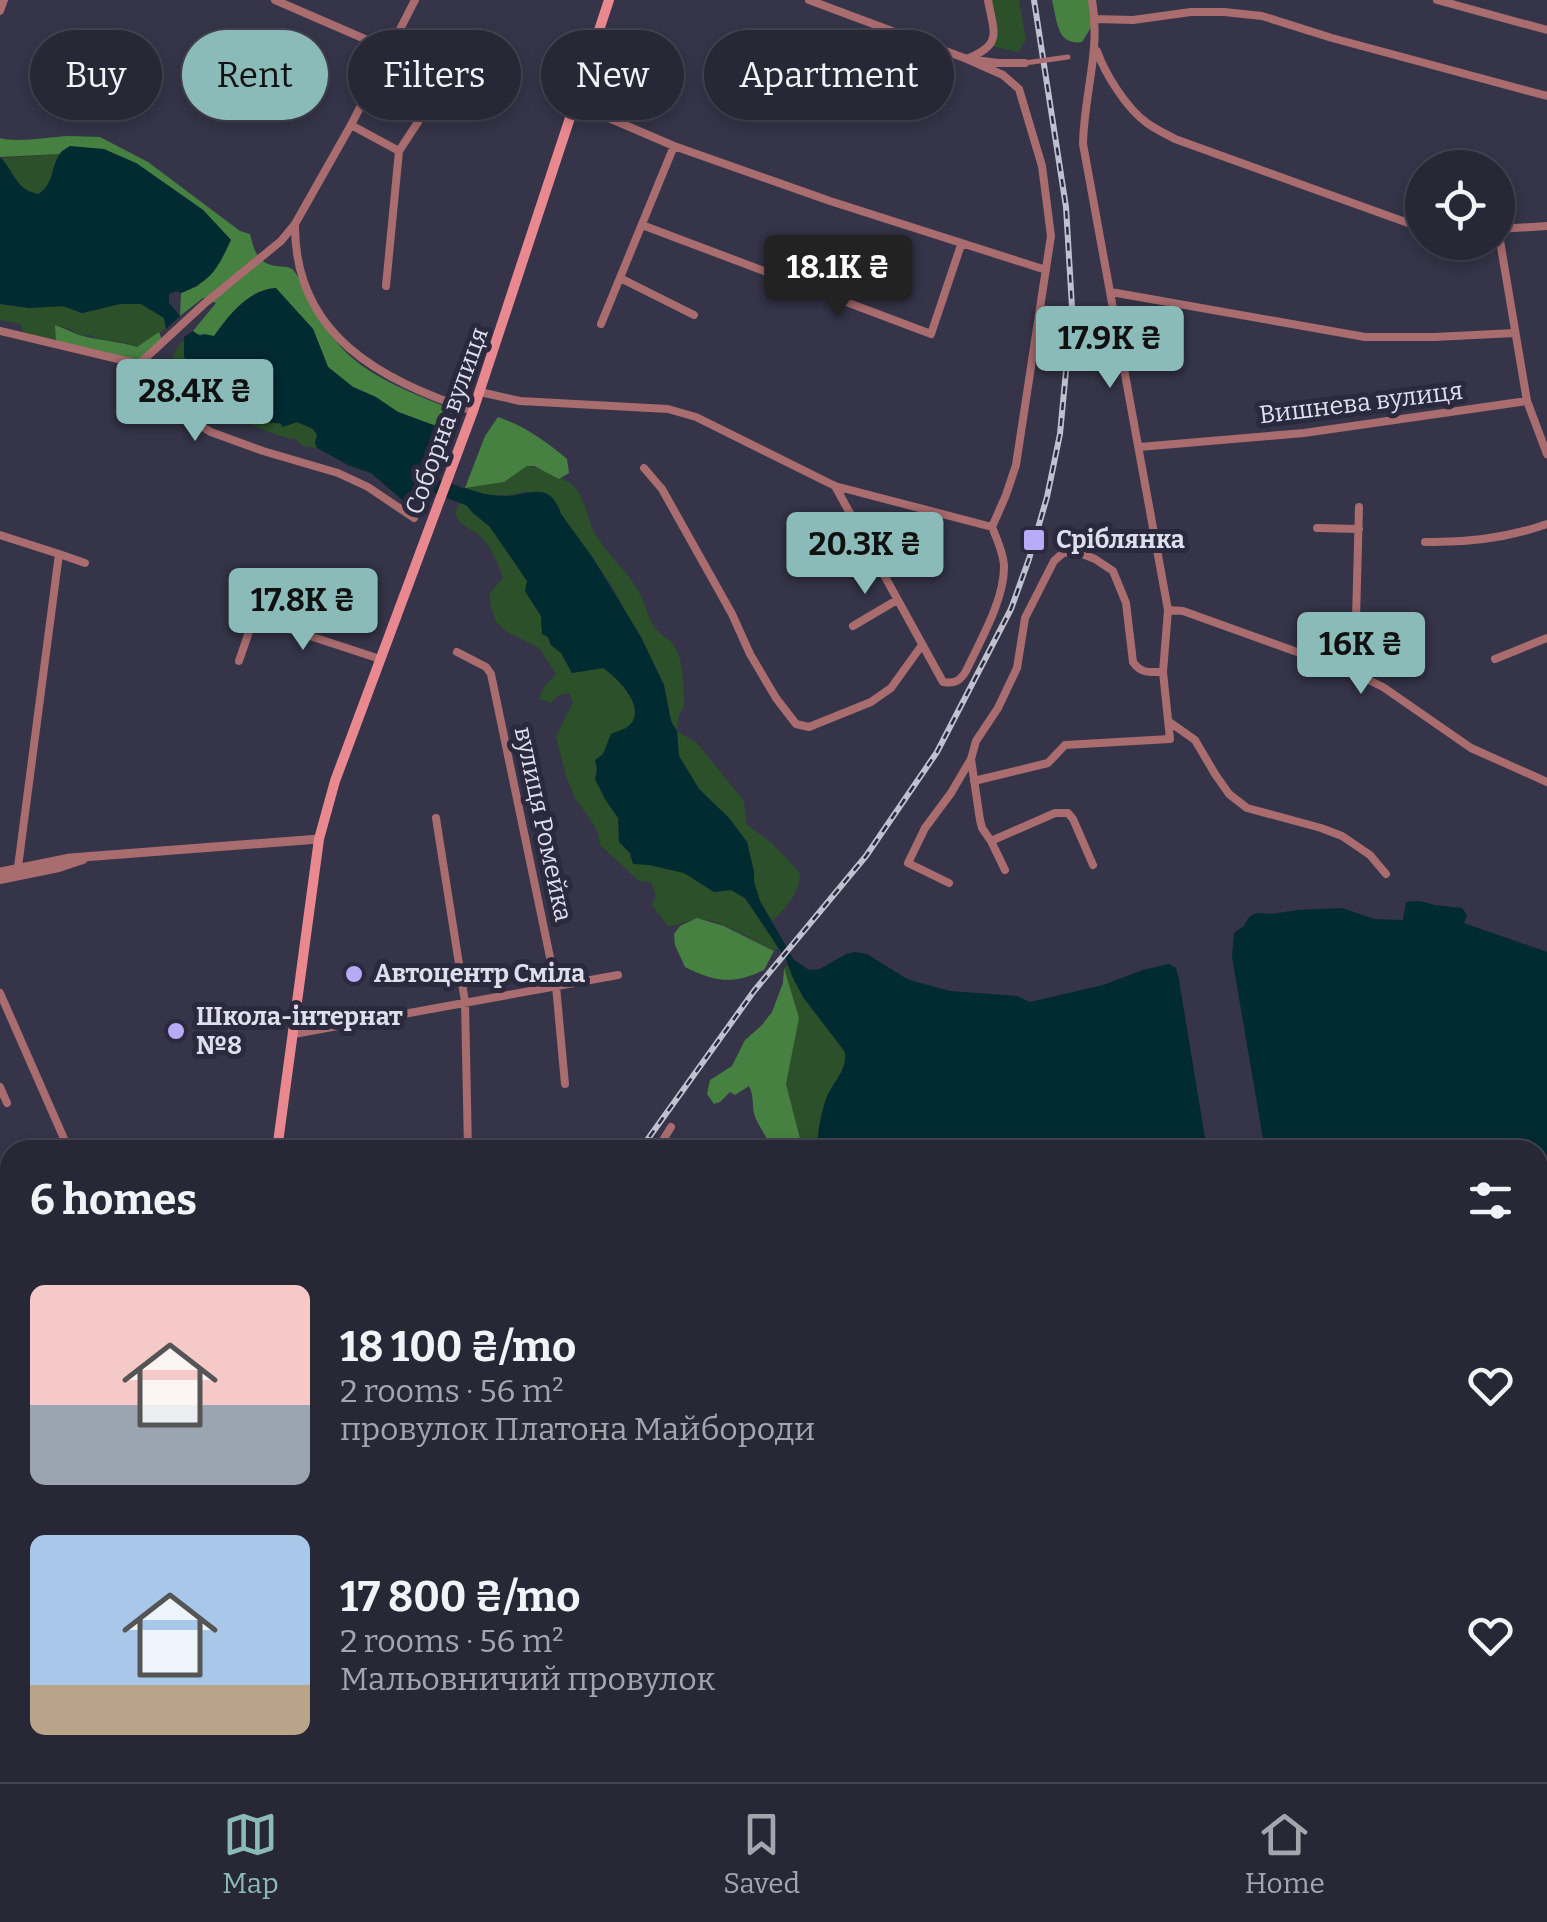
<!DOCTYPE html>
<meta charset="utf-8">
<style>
body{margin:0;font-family:Bitter,serif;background:#302f3e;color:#f1f3f6;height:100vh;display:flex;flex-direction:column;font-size:38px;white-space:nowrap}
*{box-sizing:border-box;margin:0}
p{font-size:32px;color:#a5a5ad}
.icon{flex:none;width:55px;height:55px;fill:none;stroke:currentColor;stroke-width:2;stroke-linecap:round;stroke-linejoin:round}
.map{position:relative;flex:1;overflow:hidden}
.details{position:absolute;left:0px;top:1140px;width:1548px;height:642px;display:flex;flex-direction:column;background:#282736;border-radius:30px 30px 0 0;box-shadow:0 5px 15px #0003,0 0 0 2px #444451}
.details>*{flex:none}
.banner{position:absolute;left:30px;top:30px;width:1000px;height:90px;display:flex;gap:20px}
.buttons{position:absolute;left:1405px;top:150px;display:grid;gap:20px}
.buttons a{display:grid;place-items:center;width:110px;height:110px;border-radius:50%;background:#282736;box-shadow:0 5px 15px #0003,0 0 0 2px #444451;font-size:50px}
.price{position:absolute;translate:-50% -85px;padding:0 22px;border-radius:10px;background:#8bbbb9;color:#111;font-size:32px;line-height:65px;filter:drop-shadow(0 2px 5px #0008)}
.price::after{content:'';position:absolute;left:50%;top:60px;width:30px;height:22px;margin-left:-15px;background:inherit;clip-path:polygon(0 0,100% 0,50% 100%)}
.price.current{background:#222;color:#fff}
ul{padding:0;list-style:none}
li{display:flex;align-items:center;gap:30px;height:250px;padding:0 30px}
li span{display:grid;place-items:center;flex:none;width:280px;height:200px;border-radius:15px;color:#555}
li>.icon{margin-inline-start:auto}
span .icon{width:120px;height:120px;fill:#fffc;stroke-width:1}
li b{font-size:42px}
h2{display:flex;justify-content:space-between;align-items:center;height:120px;padding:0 30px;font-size:42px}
.chip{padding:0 35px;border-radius:45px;background:#282736;box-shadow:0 5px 15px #0003,0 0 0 2px #444451;font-size:35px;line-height:90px}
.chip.current{background:#8bbbb9;color:#111}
.dock{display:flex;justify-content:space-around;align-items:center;height:140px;border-top:2px solid #444451;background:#282736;font-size:28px;color:#a5a5ad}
.dock a{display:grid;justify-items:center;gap:5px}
.dock .current{color:#8bbbb9}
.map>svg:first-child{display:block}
.green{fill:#2c5029}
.forest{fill:#468141}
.water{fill:#002b31}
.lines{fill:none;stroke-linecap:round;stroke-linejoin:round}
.river{stroke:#002b31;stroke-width:15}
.minor{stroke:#a96c6f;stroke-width:8}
.tertiary{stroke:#a96c6f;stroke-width:9}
.secondary{stroke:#e9898f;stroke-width:10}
.rail-casing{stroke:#c1c0cf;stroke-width:6}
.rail{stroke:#2b293e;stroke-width:2.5;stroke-dasharray:8;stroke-linecap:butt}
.pedestrian-bridge{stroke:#a96c6f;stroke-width:5}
.poi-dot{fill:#b7abf8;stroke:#2b293e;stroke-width:4}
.labels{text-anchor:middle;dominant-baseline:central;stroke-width:10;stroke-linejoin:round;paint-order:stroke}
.street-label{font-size:25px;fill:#dfdeec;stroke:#2b293e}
.poi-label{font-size:25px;font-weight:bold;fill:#dfdeec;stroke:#2b293e;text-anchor:start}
</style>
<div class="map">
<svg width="1547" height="1782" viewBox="0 0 1547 1782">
<rect width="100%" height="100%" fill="#353448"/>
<path class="green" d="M 988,0 L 1019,0 L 1026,40 L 1018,52 L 991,46 Z
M 59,154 L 51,182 L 39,194 C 17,191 13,174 2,158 Z
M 0,304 L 29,308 L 63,306 L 82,313 L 120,304 L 141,304 L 164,318 L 166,329 L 137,347 L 121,342 L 105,341 L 90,335 L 81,336 L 70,329 L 56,325 L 56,341 L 24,333 L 20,324 L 0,320 Z
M 182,340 L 185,344 L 193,370 L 202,372 C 215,393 255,426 280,423 L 283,426 L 298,422 L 313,429 L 317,435 L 315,443 L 317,448 L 303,446 L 296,439 C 281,439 241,422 232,412 C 213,410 203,395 195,379 L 189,384 L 182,383 L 171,370 L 173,356 Z
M 527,466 C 537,467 561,477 570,483 C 587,496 586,521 597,537 C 610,557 628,572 639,592 C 646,604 648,618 655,628 C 664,640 673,637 679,656 C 683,671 684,687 684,702 C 684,712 682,707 679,716 C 678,718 677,729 677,731 L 697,743 L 744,801 L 746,824 L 772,843 L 800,873 C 800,893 786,908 772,921 L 760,901 L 754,882 L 754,872 L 747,842 L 729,818 L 699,789 L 679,756 L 677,732 L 671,721 L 664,685 L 612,586 L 561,514 L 558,505 L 527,491 C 505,498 486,496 465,488 L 503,482 Z
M 462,500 L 473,513 L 490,527 L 527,581 L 527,595 L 541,616 L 541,625 L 551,645 L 561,653 L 572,673 L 603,668 C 618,678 651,711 626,728 C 625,729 612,734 611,734 L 595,779 L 605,799 L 618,818 L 619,842 L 630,853 L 630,859 L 684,873 L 714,892 L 731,890 L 745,898 L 766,927 L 778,949 L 774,951 C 758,942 717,918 699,919 C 689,919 681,926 668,926 L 652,905 L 656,896 L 651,882 L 639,881 L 600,845 L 598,833 L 590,819 L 575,798 L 566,776 L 556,737 L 573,702 L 569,693 L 559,695 L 551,703 L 539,699 L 544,687 L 556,674 L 539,648 L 507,632 L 496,622 L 490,604 L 490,593 L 503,578 C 498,564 491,545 479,535 C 473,530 457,524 456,514 C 455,509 460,505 462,500 Z
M 788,965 L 803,997 L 846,1052 C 847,1072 833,1081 826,1099 C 821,1114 817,1134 817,1150 L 803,1150 L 786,1084 L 798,1018 L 784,968 Z
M 0,1185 L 10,1191 L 10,1492 L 0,1487 Z
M 0,1691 L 10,1692 L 10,1757 L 0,1756 Z"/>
<path class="forest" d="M 1052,0 L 1092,0 L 1095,21 L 1082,42 C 1056,46 1057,19 1052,0 Z
M 68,136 L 100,137 L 148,162 L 240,231 L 250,234 C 254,250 257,264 277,266 C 282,267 287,266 292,269 C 299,275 303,288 307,296 C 315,311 326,328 336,341 C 365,378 415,393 455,411 L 451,428 L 443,436 L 438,427 L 398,412 L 375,397 L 353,387 L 328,367 L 313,329 L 275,288 C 248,290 229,315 214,336 L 195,334 L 193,331 L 216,303 L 203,298 L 180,316 L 181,293 L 198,286 L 231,240 L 203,210 L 136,163 L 63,150 L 59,154 L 0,157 L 0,138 C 16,143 49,137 68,136 Z
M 55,325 C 64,328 71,332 79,335 C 97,340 118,341 137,347 L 159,332 L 162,340 L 138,361 L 56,341 Z
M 498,417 C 524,426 546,441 567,459 L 569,473 L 559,479 L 534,466 L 527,466 L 504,482 L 465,488 L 485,436 Z
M 697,918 L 724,926 L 774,951 L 764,970 C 733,985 715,982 685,967 L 675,945 L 674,934 L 680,926 Z
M 784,968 L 799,1018 L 786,1084 L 803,1150 L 772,1150 C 768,1138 761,1130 756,1119 C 751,1109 755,1097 749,1086 L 735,1095 L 730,1092 L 720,1102 L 714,1104 L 707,1094 L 710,1080 L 732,1066 L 745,1040 L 761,1026 L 772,1012 L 783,983 Z"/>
<path class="water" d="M 70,146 L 104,149 L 136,163 L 203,210 L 231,240 C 217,269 213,280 181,293 L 176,291 L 169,294 L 169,303 L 180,316 L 166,329 L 164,318 L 141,304 L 120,304 L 82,313 L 63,306 L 29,308 L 0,304 L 0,157 C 14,171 16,191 39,194 C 59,179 47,158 70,146 Z
M 276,288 L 313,329 L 328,367 L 353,387 L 376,397 L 398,412 L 439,427 L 443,436 L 424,502 L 406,503 L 371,473 L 348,465 L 317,448 L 315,443 L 317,435 L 313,429 L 297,422 L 283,427 L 280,423 C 252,426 216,394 202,372 L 187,368 L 187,362 L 184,357 L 184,337 L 193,331 L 200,336 L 204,334 L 214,336 C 229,315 248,290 276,288 Z
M 465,488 C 478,493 491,496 506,496 C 530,495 550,480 561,514 L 593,558 L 641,637 L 664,685 L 671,721 L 677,731 L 679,756 L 699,789 L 729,818 L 747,842 L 754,872 L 754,882 L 760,901 L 794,960 L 809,970 L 820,969 L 846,954 L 855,952 L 867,954 L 907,979 L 917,982 L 950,991 L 1017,996 L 1030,1002 L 1103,985 L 1143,970 L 1169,964 L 1176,968 L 1179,980 L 1207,1150 L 817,1150 C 817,1134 821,1114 826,1099 C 833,1081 847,1072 845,1052 L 803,997 L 792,976 L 786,959 L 745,898 L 731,890 L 714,892 L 684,873 L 649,865 L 633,864 L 630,853 L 619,842 L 618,818 L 605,799 L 595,779 L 597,770 L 595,760 L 603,754 L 611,734 C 612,733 625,729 626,728 C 651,711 618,678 603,668 L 572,673 L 561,653 L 551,645 L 548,637 L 542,634 L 541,616 L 525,591 L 527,581 L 490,527 L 473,513 L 462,500 Z
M 1420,901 L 1435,905 L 1462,908 L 1467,915 L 1464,923 L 1547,952 L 1547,1370 L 1538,1381 L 1538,1150 L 1265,1150 L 1232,957 L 1234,933 L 1244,926 L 1249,917 L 1256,913 L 1271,914 L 1298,910 L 1342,908 L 1374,919 L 1403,920 L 1406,902 Z
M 1538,1479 L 1547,1479 L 1547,1719 L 1538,1715 Z"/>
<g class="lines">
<path class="river" d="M 413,473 L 428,483 L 479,502"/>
<path class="minor" d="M 275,0 L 388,49
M 809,0 L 967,59 L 998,63 L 1025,63
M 1437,0 L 1547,30
M 0,11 L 4,0
M 1095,19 L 1133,20 L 1191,12 L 1224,12 L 1262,16 L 1332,38 L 1547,96
M 1097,51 C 1105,74 1127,109 1147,123 C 1155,129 1166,134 1175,139 L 1422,228
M 576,104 L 674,146 L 830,201 L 1046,270
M 351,125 L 399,151
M 295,224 C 294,336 381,380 473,411
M 642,225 L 931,334 L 961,245
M 1498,229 L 1527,401 L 1547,454
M 1498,229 L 1547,226
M 620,278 L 694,315
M 386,286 L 399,151 L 418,122 L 437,81
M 1111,292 L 1365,337 L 1434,337 L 1515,333
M 601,324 L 674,146
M 0,331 L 139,364 L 162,394 L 186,417 L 211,432 L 263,451 L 338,473 L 368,487 L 414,518
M 139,364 L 204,304 L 281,241 L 295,224 L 351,125 L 415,0
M 480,392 L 520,401 L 668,409 L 696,417 L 835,486 L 992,527
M 1139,447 L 1304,433 L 1527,401
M 644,468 L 662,489 L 732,614 L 750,654 L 776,698 L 796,724 L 809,727 L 871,702 L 891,688 L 922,645
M 835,486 L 943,682 C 955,684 960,681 966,671 C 980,641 1005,599 1004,565 C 1003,552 997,539 992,527 L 1006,495 L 1016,465 L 1051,236 L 1042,166 L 1019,89 L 1003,75 L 967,59 C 1003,44 994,34 988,0
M 1317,528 L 1359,529
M 0,535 L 59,554
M 1425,542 C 1468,543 1507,538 1547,524
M 1168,610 L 1183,611 L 1350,671 L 1383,687 L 1471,748 L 1547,782
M 237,612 L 380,659
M 853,626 L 897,600
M 457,652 L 486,667 L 491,674 L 556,986 L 565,1084
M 1495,659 L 1547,638
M 239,661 L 254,617
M 1350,671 L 1355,656 L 1359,507
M 1168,721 L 1195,740 L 1215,774 L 1229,794 L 1247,808 L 1321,828 L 1342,836 L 1370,855 L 1386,874
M 971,759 L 980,820 L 982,828 L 991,841 L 1055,813 L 1068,813 L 1073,819 L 1093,865
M 974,781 L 1048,763 L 1065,745 L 1170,739 L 1163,672 L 1168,610 L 1083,144 C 1084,94 1101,50 1092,0
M 436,818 L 465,1002 L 468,1150
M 991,841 L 1005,870
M 18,867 L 59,554 L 85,563
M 0,880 L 59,868 L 83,860
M 949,883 L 908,863 L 925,828 L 951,793 L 971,759 L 976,741 L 998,708 L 1017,668 L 1025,618 L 1054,561 L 1063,553 L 1075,551 L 1095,559 L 1113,571 L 1126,603 L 1133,662 C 1141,674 1150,672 1163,672
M 0,993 L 69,1150
M 294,1034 L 618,975
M 0,1087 L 7,1103
M 256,1150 L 278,1142 L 299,1150
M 657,1150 L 671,1127
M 0,1684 L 10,1685
M 410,1772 L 423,1782
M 932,1772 L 940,1782
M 1377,1772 L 1381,1782"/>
<path class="tertiary" d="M 0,872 L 70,858 L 319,839"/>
<path class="secondary" d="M 277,1150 L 319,839 L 335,781 L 473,411 L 609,0
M 192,1782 L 193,1772"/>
<defs>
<path id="rail" d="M 640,1150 L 754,991 L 866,856 L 937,752 L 1011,609 L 1029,559 L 1047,497 L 1060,434 L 1072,307 L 1066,207 L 1034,0
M 0,1523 L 10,1528
M 0,1583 L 10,1585
M 433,1772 L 444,1782
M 521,1772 L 541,1782
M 1266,1772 L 1273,1782"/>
</defs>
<use href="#rail" class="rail-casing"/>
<use href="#rail" class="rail"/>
<path class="pedestrian-bridge" d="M 1025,63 L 1068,57"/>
</g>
<g class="poi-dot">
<rect x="1022" y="528" width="24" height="24" rx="5"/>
<circle cx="354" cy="974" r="10"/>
<circle cx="176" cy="1031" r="10"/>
</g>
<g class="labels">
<g class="street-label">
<text transform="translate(1361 403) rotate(-7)">Вишнева вулиця</text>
<text transform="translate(447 421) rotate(-70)">Соборна вулиця</text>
<text transform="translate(543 824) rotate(78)">вулиця Ромейка</text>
</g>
<g class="poi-label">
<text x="1056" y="540">Сріблянка</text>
<text x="374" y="974">Автоцентр Сміла</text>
<text x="196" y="1017">Школа-інтернат<tspan x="196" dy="29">№8</tspan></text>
</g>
</g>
</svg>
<div class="buttons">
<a><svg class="icon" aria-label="locate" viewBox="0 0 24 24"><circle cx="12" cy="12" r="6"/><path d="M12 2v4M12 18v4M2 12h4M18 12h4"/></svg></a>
</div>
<b class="price current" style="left:838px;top:320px">18.1K ₴</b>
<b class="price" style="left:1110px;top:391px">17.9K ₴</b>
<b class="price" style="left:195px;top:444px">28.4K ₴</b>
<b class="price" style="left:865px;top:597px">20.3K ₴</b>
<b class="price" style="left:303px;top:653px">17.8K ₴</b>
<b class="price" style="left:1361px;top:697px">16K ₴</b>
<div class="banner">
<a class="chip">Buy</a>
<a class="chip current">Rent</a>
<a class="chip">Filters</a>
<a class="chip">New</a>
<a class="chip">Apartment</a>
</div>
<section class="details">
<h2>6 homes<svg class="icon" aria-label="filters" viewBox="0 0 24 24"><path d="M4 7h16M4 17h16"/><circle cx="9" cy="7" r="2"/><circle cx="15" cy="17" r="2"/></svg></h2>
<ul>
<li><span style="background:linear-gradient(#f6c9c9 60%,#9aa5b1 0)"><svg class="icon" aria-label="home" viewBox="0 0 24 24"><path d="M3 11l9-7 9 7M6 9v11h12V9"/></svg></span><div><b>18 100 ₴/mo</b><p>2 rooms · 56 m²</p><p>провулок Платона Майбороди</p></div><svg class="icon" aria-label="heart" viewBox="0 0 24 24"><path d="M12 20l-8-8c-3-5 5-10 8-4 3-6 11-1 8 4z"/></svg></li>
<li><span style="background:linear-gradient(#a9c7e8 75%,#b9a48a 0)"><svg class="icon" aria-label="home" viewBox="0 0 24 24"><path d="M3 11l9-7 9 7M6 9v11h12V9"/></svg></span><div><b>17 800 ₴/mo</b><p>2 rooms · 56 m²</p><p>Мальовничий провулок</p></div><svg class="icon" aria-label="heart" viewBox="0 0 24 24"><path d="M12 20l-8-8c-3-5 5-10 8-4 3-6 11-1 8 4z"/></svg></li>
</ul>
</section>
</div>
<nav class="dock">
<a class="current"><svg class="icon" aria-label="map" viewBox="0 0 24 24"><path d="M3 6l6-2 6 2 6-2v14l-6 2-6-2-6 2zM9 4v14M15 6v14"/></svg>Map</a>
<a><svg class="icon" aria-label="saved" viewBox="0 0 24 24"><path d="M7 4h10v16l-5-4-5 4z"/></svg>Saved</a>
<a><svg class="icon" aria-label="home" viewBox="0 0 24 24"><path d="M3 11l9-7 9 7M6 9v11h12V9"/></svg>Home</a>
</nav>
